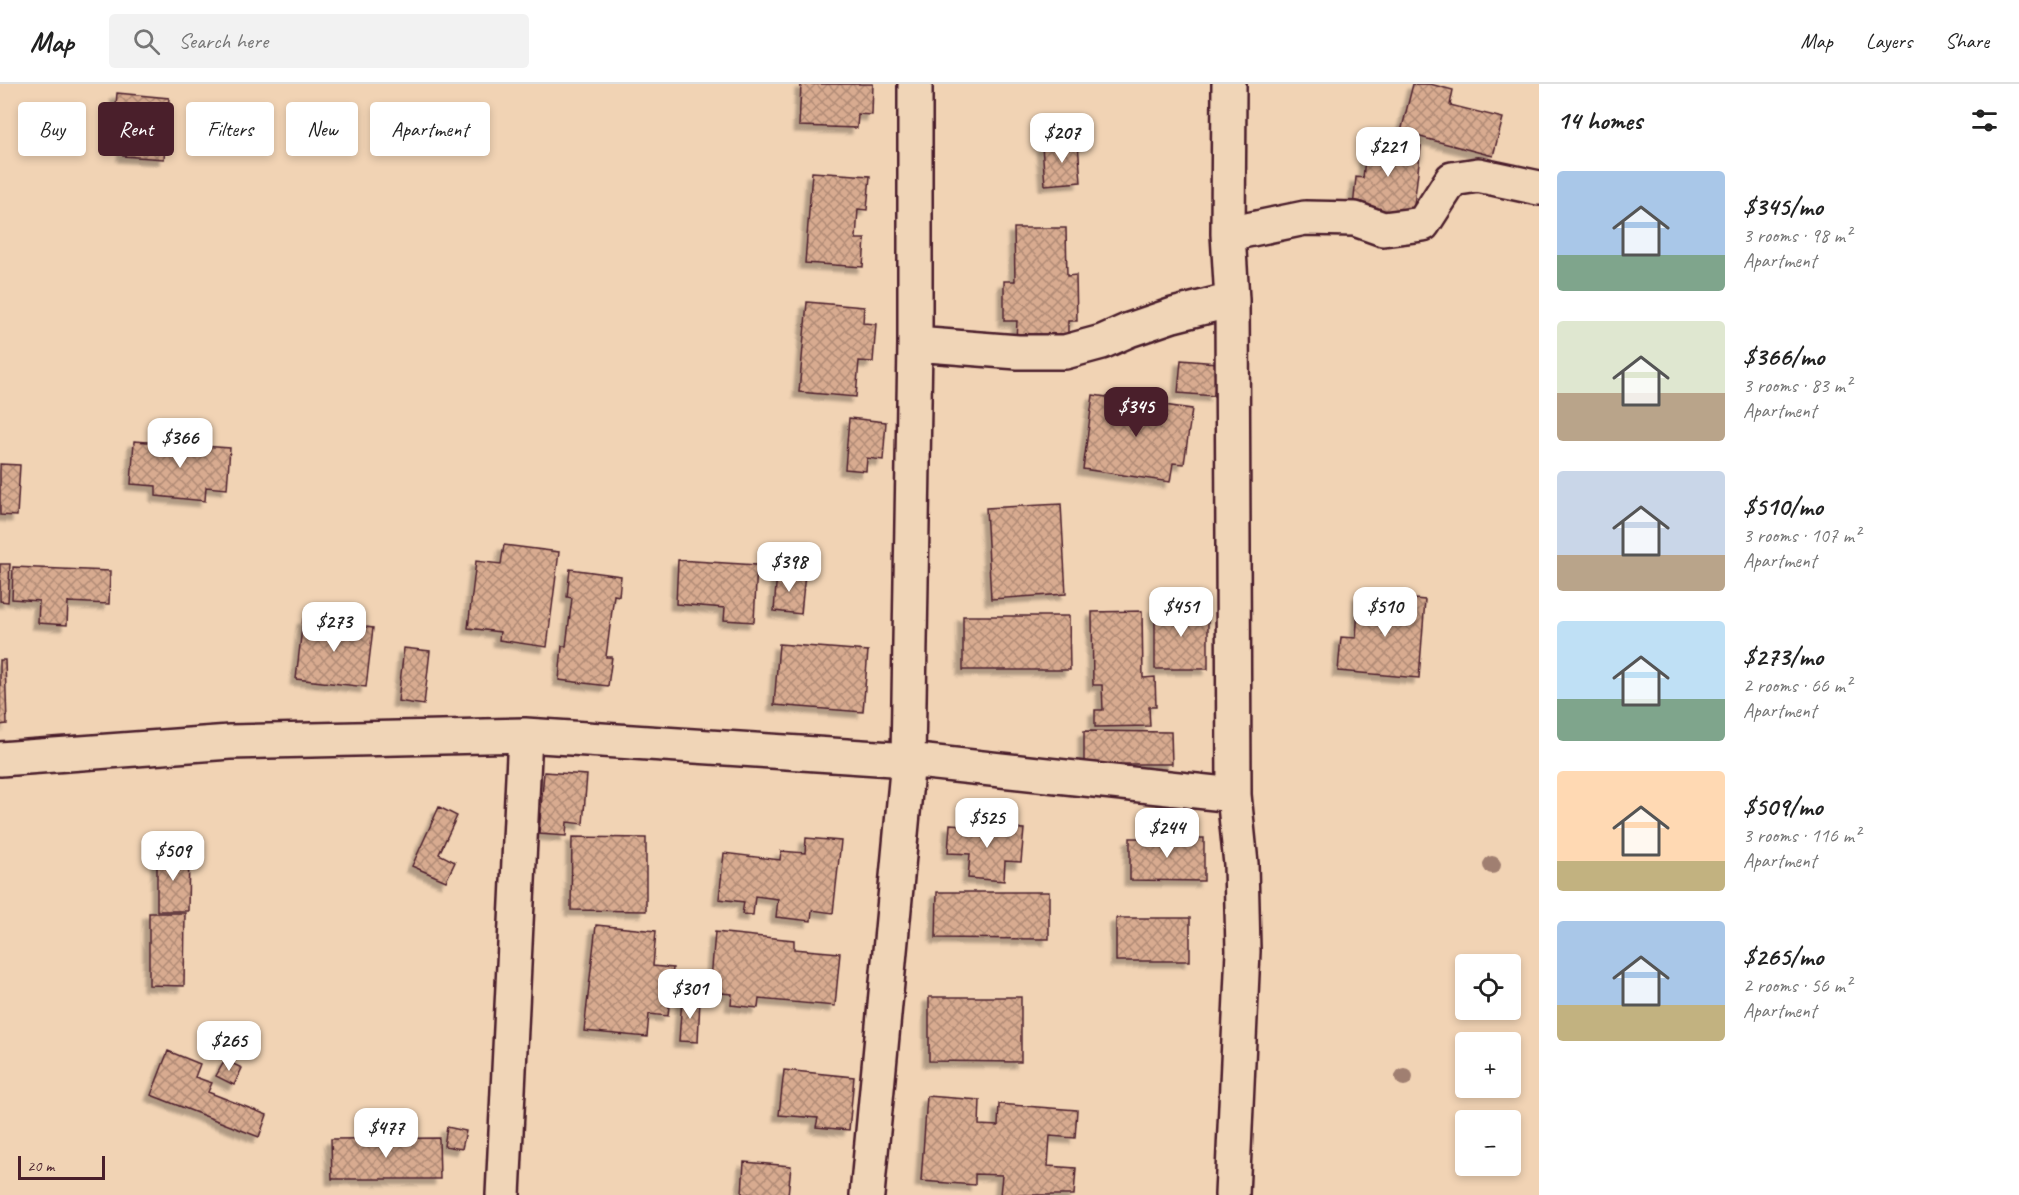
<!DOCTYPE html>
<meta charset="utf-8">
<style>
body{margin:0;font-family:Caveat,sans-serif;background:#f2f2f2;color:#222;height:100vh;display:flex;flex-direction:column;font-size:22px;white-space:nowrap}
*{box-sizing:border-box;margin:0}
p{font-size:20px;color:#767676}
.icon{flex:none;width:33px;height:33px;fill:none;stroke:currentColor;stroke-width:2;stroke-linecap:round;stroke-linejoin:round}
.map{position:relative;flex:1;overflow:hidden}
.drawer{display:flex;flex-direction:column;background:#fff;width:480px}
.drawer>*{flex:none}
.banner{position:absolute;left:18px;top:18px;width:570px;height:54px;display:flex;gap:12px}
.fabs{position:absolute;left:1455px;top:870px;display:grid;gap:12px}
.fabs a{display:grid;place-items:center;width:66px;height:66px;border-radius:6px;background:#fff;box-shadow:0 3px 9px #0003;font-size:30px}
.scale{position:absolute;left:18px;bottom:15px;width:87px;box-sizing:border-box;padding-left:6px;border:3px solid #4a1f2b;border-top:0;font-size:16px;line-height:21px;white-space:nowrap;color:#4a1f2b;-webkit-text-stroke:4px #f0d5b7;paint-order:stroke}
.price{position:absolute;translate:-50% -51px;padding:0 14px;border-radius:12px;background:#fff;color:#222;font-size:20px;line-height:39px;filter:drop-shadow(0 2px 3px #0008)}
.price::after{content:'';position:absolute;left:50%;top:36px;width:18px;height:14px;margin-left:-9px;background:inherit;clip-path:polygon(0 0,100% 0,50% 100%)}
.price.selected{background:#4a1f2b;color:#fff}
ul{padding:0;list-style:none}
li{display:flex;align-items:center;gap:18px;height:150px;padding:0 18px}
li span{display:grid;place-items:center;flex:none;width:168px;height:120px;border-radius:6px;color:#555}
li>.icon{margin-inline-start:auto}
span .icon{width:72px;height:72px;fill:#fffc;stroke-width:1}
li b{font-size:26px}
h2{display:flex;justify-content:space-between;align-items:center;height:72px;padding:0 18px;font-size:26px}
.tag{padding:0 21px;border-radius:6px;background:#fff;box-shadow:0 3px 9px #0003;font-size:21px;line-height:54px}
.tag.selected{background:#4a1f2b;color:#fff}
header{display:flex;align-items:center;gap:36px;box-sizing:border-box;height:84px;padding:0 30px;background:#fff;border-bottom:2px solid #e0e0e0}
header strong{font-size:28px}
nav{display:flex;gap:33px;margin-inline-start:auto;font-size:21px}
.search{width:420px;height:54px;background:#f2f2f2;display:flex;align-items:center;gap:15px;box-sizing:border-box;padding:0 21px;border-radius:6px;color:#767676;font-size:22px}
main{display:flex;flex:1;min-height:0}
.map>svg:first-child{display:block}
.building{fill:url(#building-cross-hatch);stroke:#4a1f2b;stroke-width:1.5;filter:url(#shadow)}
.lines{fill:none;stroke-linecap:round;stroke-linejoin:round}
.minor-casing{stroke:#4a1f2b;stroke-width:38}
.minor{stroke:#f0d5b7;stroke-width:33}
.tree{fill:#a07f71}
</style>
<header>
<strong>Map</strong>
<div class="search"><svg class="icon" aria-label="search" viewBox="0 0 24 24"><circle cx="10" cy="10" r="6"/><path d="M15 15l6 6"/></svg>Search here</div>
<nav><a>Map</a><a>Layers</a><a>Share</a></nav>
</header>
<main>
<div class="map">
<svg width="1539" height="1111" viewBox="0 0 1539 1111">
<defs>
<pattern id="building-cross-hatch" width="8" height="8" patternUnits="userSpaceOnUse" patternTransform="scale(1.5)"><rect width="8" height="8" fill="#d8ab90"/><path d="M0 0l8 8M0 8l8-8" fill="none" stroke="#b18b76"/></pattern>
<filter id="shadow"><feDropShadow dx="-5.5" dy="5.5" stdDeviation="1.5" flood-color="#0004"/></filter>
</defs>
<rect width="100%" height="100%" fill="#f1d3b4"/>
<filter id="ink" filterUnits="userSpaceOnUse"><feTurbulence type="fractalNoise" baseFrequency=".0167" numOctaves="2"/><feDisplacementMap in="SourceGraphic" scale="12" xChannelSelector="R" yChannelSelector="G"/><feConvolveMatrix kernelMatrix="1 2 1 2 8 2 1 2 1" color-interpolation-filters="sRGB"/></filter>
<g filter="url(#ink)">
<path class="building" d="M 801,0 L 873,0 L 872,31 L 858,30 L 857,44 L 799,42 Z
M 1413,0 L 1430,0 L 1453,6 L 1450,21 L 1503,34 L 1493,72 L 1401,48 Z
M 117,9 L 169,14 L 164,75 L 123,72 L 125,46 L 114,44 Z
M 1367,56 L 1421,62 L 1413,130 L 1353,124 L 1356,93 L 1363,94 Z
M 1078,59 L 1081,98 L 1045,101 L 1042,62 Z
M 812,88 L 870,92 L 867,126 L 858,125 L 856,155 L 865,155 L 863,183 L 805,179 Z
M 1014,144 L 1066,144 L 1067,192 L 1076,191 L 1077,237 L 1068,237 L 1068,254 L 1016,255 L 1017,237 L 1004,237 L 1004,197 L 1015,197 Z
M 807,218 L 864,223 L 863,239 L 876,240 L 873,278 L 859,277 L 856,313 L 799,308 Z
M 1181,276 L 1217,279 L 1214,312 L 1178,309 Z
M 1093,311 L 1192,325 L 1184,380 L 1173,379 L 1170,398 L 1083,385 Z
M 849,334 L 886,338 L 883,376 L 867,374 L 866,387 L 845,385 Z
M 134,357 L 230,364 L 227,405 L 206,403 L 205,417 L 156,412 L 156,402 L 131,400 Z
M 0,380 L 20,381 L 17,432 L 0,431 Z
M 1061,420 L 1066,510 L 991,515 L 986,424 Z
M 504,461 L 559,468 L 547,563 L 499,556 L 500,548 L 468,544 L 476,477 L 501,480 Z
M 678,476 L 757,481 L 754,538 L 724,536 L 725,524 L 676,520 Z
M 0,480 L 10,480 L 8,518 L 0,517 Z
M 13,483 L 110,487 L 109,520 L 68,518 L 67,541 L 38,539 L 39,517 L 12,515 Z
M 570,485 L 621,492 L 619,512 L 614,511 L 606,573 L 612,573 L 608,602 L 559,596 L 562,562 L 566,562 L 572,514 L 567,513 Z
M 777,488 L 805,490 L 801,530 L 774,527 Z
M 1359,510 L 1425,516 L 1419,594 L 1338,587 L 1341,553 L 1356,554 Z
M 1155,523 L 1208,524 L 1208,585 L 1155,585 Z
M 1142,527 L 1143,594 L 1155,593 L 1156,623 L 1149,623 L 1150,642 L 1095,643 L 1095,626 L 1103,626 L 1102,601 L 1093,601 L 1092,528 Z
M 963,532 L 1069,532 L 1070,586 L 963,586 Z
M 303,535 L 373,544 L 366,603 L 296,595 Z
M 779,560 L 868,567 L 863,628 L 774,621 Z
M 404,564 L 430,567 L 424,621 L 398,617 Z
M 0,576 L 5,576 L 7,640 L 0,641 Z
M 1084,647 L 1171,648 L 1172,680 L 1084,680 Z
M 544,688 L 587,691 L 583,740 L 567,738 L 566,752 L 539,750 Z
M 439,723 L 457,732 L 439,770 L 455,778 L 446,797 L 412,782 Z
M 950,740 L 1024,745 L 1021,778 L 1005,777 L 1004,797 L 968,794 L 970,770 L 948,769 Z
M 572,753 L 646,754 L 646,827 L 571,826 Z
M 806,754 L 841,757 L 833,829 L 812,826 L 811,837 L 776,833 L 778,815 L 755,812 L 753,831 L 742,830 L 744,818 L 719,815 L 724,769 L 780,776 L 781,767 L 805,769 Z
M 1130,754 L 1204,754 L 1204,797 L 1130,796 Z
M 157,770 L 189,770 L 188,827 L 157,827 Z
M 937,808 L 1049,808 L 1049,855 L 936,854 Z
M 149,829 L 185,829 L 184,902 L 149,901 Z
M 1116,834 L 1190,834 L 1190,877 L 1116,877 Z
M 596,841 L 656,847 L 653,882 L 673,884 L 668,932 L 649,930 L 647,953 L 584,947 Z
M 715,848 L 794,856 L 794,865 L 840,869 L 835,922 L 759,915 L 758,924 L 731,921 L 732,910 L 710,908 Z
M 929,913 L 1021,913 L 1021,978 L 929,977 Z
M 682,914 L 700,916 L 698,958 L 679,957 Z
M 168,967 L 200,980 L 195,993 L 212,999 L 208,1008 L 267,1031 L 259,1053 L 151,1011 Z
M 225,976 L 242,984 L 234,1001 L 216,992 Z
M 784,986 L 854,993 L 849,1046 L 816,1043 L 818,1034 L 779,1031 Z
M 927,1012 L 980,1016 L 979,1041 L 998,1042 L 999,1020 L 1077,1026 L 1075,1054 L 1050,1052 L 1048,1082 L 1076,1084 L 1074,1111 L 1000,1111 L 1002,1091 L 975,1090 L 975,1101 L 921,1097 Z
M 447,1043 L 466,1047 L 462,1065 L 444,1062 Z
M 439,1054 L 440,1095 L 332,1095 L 331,1055 Z
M 744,1078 L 791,1082 L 788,1111 L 742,1110 Z"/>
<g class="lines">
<defs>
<path id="minor" d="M 1228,150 L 1305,134 L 1355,135 L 1383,145 L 1423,140 L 1452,95 L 1478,91 L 1539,104
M 915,260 L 1018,268 L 1065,268 L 1102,258 L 1129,246 L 1173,231 L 1232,216
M 0,675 L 230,658 L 525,651 L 908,676 L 1234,711 L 1232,216 L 1228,150 L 1229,0
M 503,1111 L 525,651
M 867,1111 L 908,676 L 915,260 L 915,0
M 1232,1111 L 1243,867 L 1241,780 L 1234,711"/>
</defs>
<use href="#minor" class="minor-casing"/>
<use href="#minor" class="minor"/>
</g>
<g class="tree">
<circle cx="1492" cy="781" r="9"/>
<circle cx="1404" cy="993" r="9"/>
</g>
</g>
</svg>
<div class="fabs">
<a><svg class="icon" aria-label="locate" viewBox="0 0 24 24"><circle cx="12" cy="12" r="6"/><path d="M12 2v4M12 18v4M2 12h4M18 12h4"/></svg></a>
<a>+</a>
<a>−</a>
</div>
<div class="scale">20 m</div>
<b class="price" style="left:1062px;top:80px">$207</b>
<b class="price" style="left:1388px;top:94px">$221</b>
<b class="price selected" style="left:1136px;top:354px">$345</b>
<b class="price" style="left:180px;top:385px">$366</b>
<b class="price" style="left:789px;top:509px">$398</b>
<b class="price" style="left:1181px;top:554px">$451</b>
<b class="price" style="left:1385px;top:554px">$510</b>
<b class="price" style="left:334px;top:569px">$273</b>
<b class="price" style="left:987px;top:765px">$525</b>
<b class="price" style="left:1167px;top:775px">$244</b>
<b class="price" style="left:173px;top:798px">$509</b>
<b class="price" style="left:690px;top:936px">$301</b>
<b class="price" style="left:229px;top:988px">$265</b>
<b class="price" style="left:386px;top:1075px">$477</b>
<div class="banner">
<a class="tag">Buy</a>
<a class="tag selected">Rent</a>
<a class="tag">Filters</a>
<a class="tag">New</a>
<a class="tag">Apartment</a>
</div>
</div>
<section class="drawer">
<h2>14 homes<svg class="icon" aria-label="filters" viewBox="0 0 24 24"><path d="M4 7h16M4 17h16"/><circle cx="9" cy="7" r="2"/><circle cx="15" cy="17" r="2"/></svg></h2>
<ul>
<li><span style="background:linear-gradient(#a9c7e8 70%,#7fa58c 0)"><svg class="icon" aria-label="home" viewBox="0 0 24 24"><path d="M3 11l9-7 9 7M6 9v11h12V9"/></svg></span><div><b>$345/mo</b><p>3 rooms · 98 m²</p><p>Apartment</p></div></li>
<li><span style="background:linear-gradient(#dfe7d0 60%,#b9a48a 0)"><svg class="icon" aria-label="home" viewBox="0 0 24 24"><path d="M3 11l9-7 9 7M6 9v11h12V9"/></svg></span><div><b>$366/mo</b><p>3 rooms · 83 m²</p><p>Apartment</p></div></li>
<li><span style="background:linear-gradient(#c9d6e8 70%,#b9a48a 0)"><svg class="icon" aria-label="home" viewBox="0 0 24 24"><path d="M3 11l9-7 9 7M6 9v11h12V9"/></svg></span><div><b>$510/mo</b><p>3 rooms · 107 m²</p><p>Apartment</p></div></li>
<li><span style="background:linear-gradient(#bfe0f5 65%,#7fa58c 0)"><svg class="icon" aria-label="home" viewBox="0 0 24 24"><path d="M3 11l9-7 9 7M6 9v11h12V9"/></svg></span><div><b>$273/mo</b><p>2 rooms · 66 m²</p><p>Apartment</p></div></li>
<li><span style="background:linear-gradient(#ffd9b3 75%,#c2b280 0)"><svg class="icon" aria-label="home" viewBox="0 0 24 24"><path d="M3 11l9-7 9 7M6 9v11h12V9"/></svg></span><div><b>$509/mo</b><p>3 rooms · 116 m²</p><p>Apartment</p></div></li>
<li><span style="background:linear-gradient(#a9c7e8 70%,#c2b280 0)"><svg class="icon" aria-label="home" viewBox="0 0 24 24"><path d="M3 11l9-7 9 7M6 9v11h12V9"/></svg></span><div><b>$265/mo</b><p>2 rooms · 56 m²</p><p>Apartment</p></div></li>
</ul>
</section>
</main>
